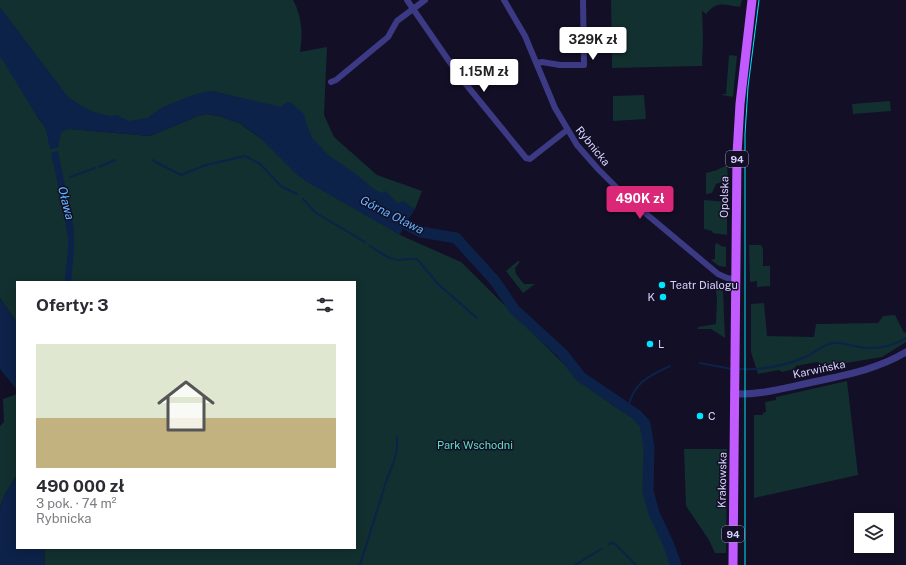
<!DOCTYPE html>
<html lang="pl">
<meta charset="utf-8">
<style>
body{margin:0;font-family:"Public Sans",sans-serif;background:#f7f7f7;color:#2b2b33;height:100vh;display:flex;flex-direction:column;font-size:15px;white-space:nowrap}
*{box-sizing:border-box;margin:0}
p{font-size:13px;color:#7c7c81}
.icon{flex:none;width:22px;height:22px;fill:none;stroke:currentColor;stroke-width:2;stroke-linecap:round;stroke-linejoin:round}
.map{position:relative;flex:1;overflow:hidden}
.sheet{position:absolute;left:16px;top:281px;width:340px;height:268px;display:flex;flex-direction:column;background:#fff;border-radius:0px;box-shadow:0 2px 10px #0003}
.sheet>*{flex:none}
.tools{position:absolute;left:854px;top:513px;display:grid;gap:8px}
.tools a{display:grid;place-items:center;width:40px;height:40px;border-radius:0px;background:#fff;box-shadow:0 2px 10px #0003;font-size:20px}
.price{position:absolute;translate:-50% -34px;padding:0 9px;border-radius:4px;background:#fff;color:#222;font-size:13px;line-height:26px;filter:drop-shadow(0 1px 2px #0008)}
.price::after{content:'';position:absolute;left:50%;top:24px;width:12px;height:9px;margin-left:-6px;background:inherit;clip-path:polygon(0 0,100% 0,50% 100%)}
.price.selected{background:#db2777;color:#fff}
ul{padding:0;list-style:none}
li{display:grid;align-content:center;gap:8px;height:212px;padding:0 20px}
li+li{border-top:1px solid #e1e1e2}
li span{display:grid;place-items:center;height:124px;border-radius:0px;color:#555}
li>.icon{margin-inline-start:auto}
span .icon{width:72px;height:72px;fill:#fffc;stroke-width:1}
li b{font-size:17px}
h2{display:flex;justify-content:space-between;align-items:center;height:48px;padding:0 20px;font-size:17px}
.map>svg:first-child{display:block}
.green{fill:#12302f}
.water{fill:#0c2248}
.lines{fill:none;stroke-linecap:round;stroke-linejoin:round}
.stream{stroke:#0c2248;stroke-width:2}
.river{stroke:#0c2248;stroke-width:11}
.minor{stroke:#3d3a85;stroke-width:6}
.tertiary{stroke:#3d3a85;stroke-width:7}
.primary{stroke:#c25bff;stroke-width:9}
.tram{stroke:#00e5ff;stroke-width:1}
.poi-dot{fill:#00e5ff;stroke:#130f26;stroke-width:1.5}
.labels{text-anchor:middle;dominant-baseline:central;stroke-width:3;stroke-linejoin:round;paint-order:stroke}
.shield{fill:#130f26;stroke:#9e99be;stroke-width:1}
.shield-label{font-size:10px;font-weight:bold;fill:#d9d4ff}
.street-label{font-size:11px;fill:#d9d4ff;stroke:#130f26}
.poi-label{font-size:11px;fill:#d9d4ff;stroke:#130f26;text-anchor:start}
.park-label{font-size:11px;fill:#5fe0c0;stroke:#130f26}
.water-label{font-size:12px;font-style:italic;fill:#62b6ff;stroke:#130f26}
</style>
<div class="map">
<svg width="906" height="565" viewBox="0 0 906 565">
<rect width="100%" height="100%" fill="#130f26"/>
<path class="green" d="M 0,0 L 293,0 C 302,16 303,34 300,52 L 327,47 L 324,115 L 334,137 L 377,175 L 422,191 L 415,209 L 406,222 L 268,105 L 212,91 L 167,118 L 101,125 L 0,44 Z
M 611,0 L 742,0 L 740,7 C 725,5 717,0 706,14 L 702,11 L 703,37 L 702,66 L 612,68 Z
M 0,52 L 40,121 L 44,125 L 70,129 L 150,136 L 198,116 L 206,114 L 219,116 L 239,123 L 400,235 L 461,262 L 572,372 L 612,405 L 636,419 L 644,431 L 645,497 L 653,521 L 662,538 L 671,565 L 45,565 L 44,548 L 355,548 L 355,282 L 17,282 L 17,323 L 0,298 Z
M 729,55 L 737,56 L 733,97 L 722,95 L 723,94 L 726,94 Z
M 644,95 L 646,119 L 613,121 L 613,96 Z
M 890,101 L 891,111 L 853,114 L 852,104 Z
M 727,165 L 728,180 L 716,184 L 712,193 L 706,194 L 706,173 L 717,170 Z
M 704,200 L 727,202 L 727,235 L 713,233 L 712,231 L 704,229 Z
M 717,243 L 721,246 L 726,247 L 726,267 L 719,266 L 711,260 L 715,259 L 715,245 Z
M 749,245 L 761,245 L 763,249 L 763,266 L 770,266 L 770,286 L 757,287 L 757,281 L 750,282 Z
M 518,261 L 520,262 L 515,268 L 516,274 L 524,284 L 535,284 L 523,293 L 506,271 Z
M 715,284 L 723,290 L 725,338 L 711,329 L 697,329 L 698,327 L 716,324 L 717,298 Z
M 764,303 L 767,336 L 814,337 L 816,324 L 878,323 L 883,316 L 895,315 L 904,333 L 906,332 L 906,342 L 882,357 L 828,366 L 817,362 L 796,366 L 794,369 L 782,372 L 779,370 L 758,374 L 751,352 L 751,304 Z
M 847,381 L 858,475 L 754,498 L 754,415 L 763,415 L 763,413 L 766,412 L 765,402 L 776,400 L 776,397 Z
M 17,394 L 17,475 L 4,496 L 0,507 L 0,426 L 4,422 L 3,399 Z
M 684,449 L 727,449 L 726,553 L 715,553 L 709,540 L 686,506 Z"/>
<path class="water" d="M 0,7 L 68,97 L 80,105 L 94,112 L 109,116 L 117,115 L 129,121 L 147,118 L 163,107 L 183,99 L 199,93 L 212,91 L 281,107 L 287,102 L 292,103 L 304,114 L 306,122 L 312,138 L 320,146 L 328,155 L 353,172 L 374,189 L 382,193 L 386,191 L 397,203 L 403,201 L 415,209 L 404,224 L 400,235 L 307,182 L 296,174 L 257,135 L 239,123 L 219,116 L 206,114 L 198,116 L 150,136 L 70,129 L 61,132 L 58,148 L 50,149 C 48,140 47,127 40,121 L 0,56 Z
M 58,151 L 74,229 L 74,250 L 71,282 L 65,282 C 65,268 69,253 68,239 C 64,210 57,181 51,153 Z
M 0,298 L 17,323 L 17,390 L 0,369 Z
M 17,475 L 17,548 L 44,548 L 45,565 L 0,565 L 0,507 L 4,496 Z"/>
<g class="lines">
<path class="stream" d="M 152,160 L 181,175 L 206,165 L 245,156 L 260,164 L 282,187 L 297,194
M 99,167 L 115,160
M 70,177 L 95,168
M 303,199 L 316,213 L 365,242
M 370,246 C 379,251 388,260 398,260 C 405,260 411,258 417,259 L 438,284 L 477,318
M 700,363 L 732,369
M 738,369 C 760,370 785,366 805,357 C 813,354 822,345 832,343 C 840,341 850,346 859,347 C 875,350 892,346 906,338
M 628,409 C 632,384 648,376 670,366
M 609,544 L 612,543 L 615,544 L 636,565
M 360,565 L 386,482 L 394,461 L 397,449 L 397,437
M 575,565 L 601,549"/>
<path class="river" d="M 392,217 L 421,232 L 456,238 L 495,281 L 514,309 L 562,353 L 581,377 L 637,415 L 645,424 L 649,447 L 648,491 L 654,513 L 668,543 L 676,565"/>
<path class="minor" d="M 407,0 L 460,77 L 526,158 L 530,159 L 567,130
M 504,0 L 525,36 L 555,108 L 577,145 L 598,169 L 626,197 L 718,274 L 727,278 L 735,279
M 537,63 L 542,62 L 560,65 L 584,65 L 583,0
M 331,82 L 336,80 L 388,37 L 397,21 L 425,0"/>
<path class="tertiary" d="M 734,394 C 758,395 781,389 804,384 C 839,376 875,371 906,352"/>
<path class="primary" d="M 733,565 L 737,154 L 740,104 L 752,0"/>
<path class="tram" d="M 745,565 L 745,134 L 748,87 L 759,0"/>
</g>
<g class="poi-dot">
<circle cx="662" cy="285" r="4"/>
<circle cx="663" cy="297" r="4"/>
<circle cx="650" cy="344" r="4"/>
<circle cx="700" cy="416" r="4"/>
</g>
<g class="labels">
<g class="shield">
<rect x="726" y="151" width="22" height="16" rx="3"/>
<rect x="722" y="526" width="22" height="16" rx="3"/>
</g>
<g class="shield-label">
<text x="737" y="159">94</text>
<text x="733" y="534">94</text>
</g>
<g class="street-label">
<text transform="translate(593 146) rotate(51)">Rybnicka</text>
<text transform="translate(724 197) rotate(-89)">Opolska</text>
<text transform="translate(819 369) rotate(-12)">Karwińska</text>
<text transform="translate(722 480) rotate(-89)">Krakowska</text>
</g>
<g class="poi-label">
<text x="670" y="285">Teatr Dialogu</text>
<text x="655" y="297" text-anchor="end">K</text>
<text x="658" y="344">L</text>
<text x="708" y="416">C</text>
</g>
<g class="park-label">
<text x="475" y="445">Park Wschodni</text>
</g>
<g class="water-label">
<text transform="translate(66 203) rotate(76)">Oława</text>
<text transform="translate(392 215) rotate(27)">Górna Oława</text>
</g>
</g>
</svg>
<div class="tools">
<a><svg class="icon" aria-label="layers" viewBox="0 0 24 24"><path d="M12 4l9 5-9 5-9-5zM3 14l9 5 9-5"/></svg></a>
</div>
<b class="price" style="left:593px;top:61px">329K zł</b>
<b class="price" style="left:484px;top:93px">1.15M zł</b>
<b class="price selected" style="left:640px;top:220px">490K zł</b>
<section class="sheet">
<h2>Oferty: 3<svg class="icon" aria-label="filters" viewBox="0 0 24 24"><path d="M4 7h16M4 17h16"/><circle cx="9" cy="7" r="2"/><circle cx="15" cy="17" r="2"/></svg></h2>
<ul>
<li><span style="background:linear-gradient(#dfe7d0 60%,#c2b280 0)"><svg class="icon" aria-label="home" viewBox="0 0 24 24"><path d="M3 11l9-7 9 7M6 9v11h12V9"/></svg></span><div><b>490 000 zł</b><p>3 pok. · 74 m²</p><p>Rybnicka</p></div></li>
</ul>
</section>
</div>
